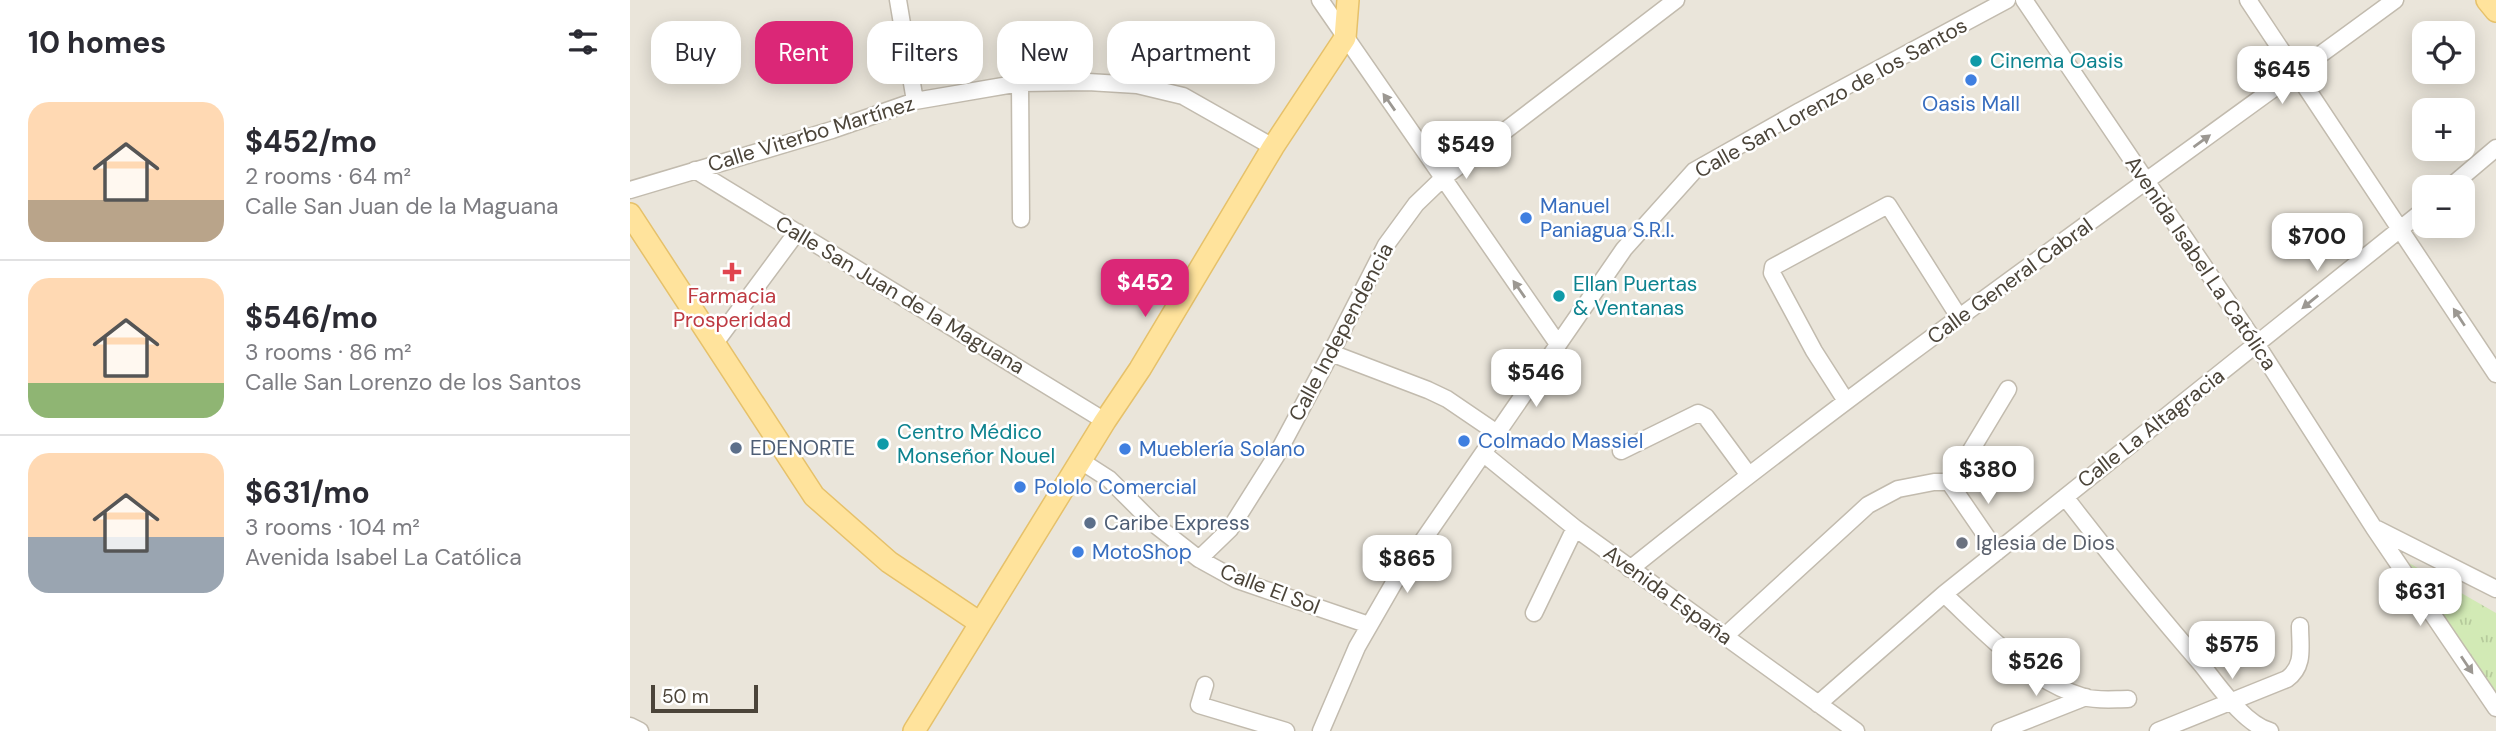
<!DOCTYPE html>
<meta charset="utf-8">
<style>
body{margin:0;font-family:"DM Sans",sans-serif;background:#f7f7f7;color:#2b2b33;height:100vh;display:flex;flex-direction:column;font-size:26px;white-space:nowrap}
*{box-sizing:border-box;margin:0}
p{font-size:23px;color:#7c7c81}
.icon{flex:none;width:38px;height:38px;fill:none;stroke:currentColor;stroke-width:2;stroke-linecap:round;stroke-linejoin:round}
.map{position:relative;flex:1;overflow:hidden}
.sheet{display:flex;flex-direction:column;background:#fff;width:630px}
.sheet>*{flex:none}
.banner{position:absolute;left:21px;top:21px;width:665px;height:63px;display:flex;gap:14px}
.buttons{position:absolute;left:1782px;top:21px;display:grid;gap:14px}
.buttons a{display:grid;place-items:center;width:63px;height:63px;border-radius:14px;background:#fff;box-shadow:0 4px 18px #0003;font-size:35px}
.scale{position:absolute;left:21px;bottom:18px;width:107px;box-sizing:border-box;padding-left:7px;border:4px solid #4b4439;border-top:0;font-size:19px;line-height:24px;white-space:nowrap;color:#4b4439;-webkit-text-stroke:5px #fff;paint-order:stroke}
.price{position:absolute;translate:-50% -60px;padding:0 16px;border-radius:14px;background:#fff;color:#222;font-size:23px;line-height:46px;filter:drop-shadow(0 2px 4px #0008)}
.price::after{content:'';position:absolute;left:50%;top:42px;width:21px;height:16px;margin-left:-10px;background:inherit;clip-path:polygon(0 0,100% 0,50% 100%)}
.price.current{background:#db2777;color:#fff}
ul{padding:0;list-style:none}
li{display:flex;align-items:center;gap:21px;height:175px;padding:0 28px}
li+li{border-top:2px solid #e1e1e2}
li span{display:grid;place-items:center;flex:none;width:196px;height:140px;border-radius:21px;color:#555}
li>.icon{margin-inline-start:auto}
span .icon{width:84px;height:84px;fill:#fffc;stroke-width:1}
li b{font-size:30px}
h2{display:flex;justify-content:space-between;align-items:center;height:84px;padding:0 28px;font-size:30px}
.pill{padding:0 24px;border-radius:21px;background:#fff;box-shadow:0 4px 18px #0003;font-size:24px;line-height:63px}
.pill.current{background:#db2777;color:#fff}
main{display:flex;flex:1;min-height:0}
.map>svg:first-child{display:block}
.residential{fill:#eae5da;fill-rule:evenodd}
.park{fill:url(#park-tufts)}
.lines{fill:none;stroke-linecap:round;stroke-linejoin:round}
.minor-casing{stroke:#c2bbae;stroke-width:19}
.major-casing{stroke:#e6c16a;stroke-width:24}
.minor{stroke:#fff;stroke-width:16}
.major{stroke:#ffe39c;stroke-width:21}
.oneway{fill:#9c9892}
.culture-dot{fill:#0f9aa8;stroke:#fff;stroke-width:2.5}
.shop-dot{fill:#3f7fe0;stroke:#fff;stroke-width:2.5}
.health-dot{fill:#e0444e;stroke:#fff;stroke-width:2.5}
.service-dot{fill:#5c6f8a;stroke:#fff;stroke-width:2.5}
.worship-dot{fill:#6b7280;stroke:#fff;stroke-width:2.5}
.labels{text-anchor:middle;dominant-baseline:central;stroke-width:5;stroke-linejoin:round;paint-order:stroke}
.culture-label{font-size:21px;fill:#0d838f;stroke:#fff;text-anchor:start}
.street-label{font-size:21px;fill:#4b4439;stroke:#fff}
.shop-label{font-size:21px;fill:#366cbe;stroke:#fff;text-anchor:start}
.health-label{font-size:21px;fill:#be3a42;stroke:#fff}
.service-label{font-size:21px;fill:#4e5e75;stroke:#fff;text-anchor:start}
.worship-label{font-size:21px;fill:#5b616d;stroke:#fff;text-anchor:start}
</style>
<main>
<section class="sheet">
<h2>10 homes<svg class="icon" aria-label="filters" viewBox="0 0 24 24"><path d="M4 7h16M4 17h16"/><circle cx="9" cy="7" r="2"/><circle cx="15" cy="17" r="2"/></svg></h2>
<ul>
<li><span style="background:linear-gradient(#ffd9b3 70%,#b9a48a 0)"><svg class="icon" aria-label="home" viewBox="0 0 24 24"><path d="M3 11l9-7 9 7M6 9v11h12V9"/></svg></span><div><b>$452/mo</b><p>2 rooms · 64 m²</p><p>Calle San Juan de la Maguana</p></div></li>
<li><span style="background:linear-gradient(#ffd9b3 75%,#8fb573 0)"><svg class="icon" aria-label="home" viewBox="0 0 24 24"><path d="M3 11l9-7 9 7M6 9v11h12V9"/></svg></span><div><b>$546/mo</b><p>3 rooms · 86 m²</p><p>Calle San Lorenzo de los Santos</p></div></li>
<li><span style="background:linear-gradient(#ffd9b3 60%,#9aa5b1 0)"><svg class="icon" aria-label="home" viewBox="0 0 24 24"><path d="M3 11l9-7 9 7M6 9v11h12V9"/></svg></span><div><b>$631/mo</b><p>3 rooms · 104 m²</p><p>Avenida Isabel La Católica</p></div></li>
</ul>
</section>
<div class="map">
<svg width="1866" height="731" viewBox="0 0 1866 731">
<defs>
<pattern id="park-tufts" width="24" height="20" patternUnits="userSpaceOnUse" patternTransform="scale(1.75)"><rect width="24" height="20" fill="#d2eab5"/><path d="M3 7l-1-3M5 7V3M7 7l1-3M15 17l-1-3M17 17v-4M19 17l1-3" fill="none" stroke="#b6ca9c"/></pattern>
</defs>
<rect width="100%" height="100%" fill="#f6f3ec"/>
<path class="residential" d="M 0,0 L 1866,0 L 1866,731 L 0,731 ZM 1794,33 L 1832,33 L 1832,72 L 1794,72 ZM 1794,110 L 1832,110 L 1832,149 L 1794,149 ZM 1794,187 L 1832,187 L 1832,226 L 1794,226 Z"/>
<path class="park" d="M 1779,563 L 1866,613 L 1866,696 Z"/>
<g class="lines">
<defs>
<path id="minor" d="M 268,0 L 285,101
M 690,0 L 928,344
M 1394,0 L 1627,345 L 1744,528 L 1866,708
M 1618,0 L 1866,374
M 390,83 L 391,219
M 65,170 L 475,421
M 1820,187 L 1866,148
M 0,190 L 202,130 L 285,101 L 390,83 L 458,82 L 507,85 L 553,96 L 643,147
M 85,343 L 167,232
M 701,353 L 798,390 L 817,399 L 867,433
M 1216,401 L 1184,351 L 1142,273 L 1143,267 L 1258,205 L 1329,317
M 991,451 L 1068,413 L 1076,417 L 1118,474
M 854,454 L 945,528 L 1226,731
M 451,461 L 479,479 L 523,523 L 569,559 L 607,580 L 739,625
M 1319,482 L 1367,552
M 1435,497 C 1479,554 1524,610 1571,664 C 1588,685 1614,724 1640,731
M 1747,529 L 1866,589
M 569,559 L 600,529 L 646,456 L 701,353 L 756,245 L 786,204 L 812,179 L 1046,0
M 1000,569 C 1248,370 1509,188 1765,0
M 1314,594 C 1356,633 1398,680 1454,697 C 1467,701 1484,699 1498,699
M 904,613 L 945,528
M 1095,636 L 1238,505 L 1268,489 L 1304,482 L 1319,482 L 1325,477 L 1378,389
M 575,685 L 569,705 L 656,731
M 1188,704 L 1314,594 L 1794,210
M 0,726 L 10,731
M 691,731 L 727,647 L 765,581 L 994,249 L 1064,171 L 1170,111 L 1377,0
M 1370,731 L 1456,697
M 1528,731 L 1657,679 C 1675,666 1670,647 1670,626"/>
<path id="major" d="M 1857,0 L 1866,11
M 0,214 L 184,496 L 259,562 L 350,623
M 284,731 L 475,421 L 510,369 L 643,147 L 715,38 L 718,0"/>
</defs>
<use href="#minor" class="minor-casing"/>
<use href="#major" class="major-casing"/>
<use href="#minor" class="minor"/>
<use href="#major" class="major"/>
</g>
<defs><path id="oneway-solid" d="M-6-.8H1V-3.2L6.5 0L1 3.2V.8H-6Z" transform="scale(1.75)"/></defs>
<g class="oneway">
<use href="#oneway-solid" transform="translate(759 102) rotate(-125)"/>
<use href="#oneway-solid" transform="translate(1572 141) rotate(-36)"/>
<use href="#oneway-solid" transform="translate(889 289) rotate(-125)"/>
<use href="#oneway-solid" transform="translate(1680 302) rotate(141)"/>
<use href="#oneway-solid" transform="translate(1829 317) rotate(-123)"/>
<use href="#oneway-solid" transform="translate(1837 665) rotate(56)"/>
</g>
<g class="culture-dot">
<circle cx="1346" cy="61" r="7"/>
<circle cx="929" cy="296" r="7"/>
<circle cx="253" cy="444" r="7"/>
</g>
<g class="shop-dot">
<circle cx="1341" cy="80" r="7"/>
<circle cx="896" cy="218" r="7"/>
<circle cx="834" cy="441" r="7"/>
<circle cx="495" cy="449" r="7"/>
<circle cx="390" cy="487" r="7"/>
<circle cx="448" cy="552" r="7"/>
</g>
<path class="health-dot" d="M98.5 261.5h7v7h7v7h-7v7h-7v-7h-7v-7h7z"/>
<g class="service-dot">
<circle cx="106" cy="448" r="7"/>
<circle cx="460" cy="523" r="7"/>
</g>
<circle class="worship-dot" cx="1332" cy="543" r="7"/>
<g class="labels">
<g class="culture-label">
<text x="1360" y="61">Cinema Oasis</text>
<text x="943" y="284">Ellan Puertas<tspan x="943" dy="24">&amp; Ventanas</tspan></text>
<text x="267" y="432">Centro Médico<tspan x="267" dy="24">Monseñor Nouel</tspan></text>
</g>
<g class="street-label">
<text transform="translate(1201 98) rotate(-29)">Calle San Lorenzo de los Santos</text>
<text transform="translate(181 134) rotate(-17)">Calle Viterbo Martínez</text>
<text transform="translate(1571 263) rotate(56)">Avenida Isabel La Católica</text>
<text transform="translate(1380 281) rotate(-36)">Calle General Cabral</text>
<text transform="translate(270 295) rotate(31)">Calle San Juan de la Maguana</text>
<text transform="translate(711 332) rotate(-62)">Calle Independencia</text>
<text transform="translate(1521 428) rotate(-38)">Calle La Altagracia</text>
<text transform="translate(640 589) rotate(21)">Calle El Sol</text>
<text transform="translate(1038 595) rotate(36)">Avenida España</text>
</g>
<g class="shop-label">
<text x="1341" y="104" text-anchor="middle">Oasis Mall</text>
<text x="910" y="206">Manuel<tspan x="910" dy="24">Paniagua S.R.I.</tspan></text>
<text x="848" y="441">Colmado Massiel</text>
<text x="509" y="449">Mueblería Solano</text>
<text x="404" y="487">Pololo Comercial</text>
<text x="462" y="552">MotoShop</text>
</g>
<g class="health-label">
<text x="102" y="296">Farmacia<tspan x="102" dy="24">Prosperidad</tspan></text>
</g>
<g class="service-label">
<text x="120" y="448">EDENORTE</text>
<text x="474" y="523">Caribe Express</text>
</g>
<g class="worship-label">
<text x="1346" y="543">Iglesia de Dios</text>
</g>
</g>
</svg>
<div class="buttons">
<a><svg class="icon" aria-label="locate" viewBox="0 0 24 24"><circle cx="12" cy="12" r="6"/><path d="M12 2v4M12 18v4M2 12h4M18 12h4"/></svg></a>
<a>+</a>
<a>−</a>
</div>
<div class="scale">50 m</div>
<b class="price" style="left:1652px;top:106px">$645</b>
<b class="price" style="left:836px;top:181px">$549</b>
<b class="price" style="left:1687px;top:273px">$700</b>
<b class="price current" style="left:515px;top:319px">$452</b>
<b class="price" style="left:906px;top:409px">$546</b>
<b class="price" style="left:1358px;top:506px">$380</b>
<b class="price" style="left:777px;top:595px">$865</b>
<b class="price" style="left:1790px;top:628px">$631</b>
<b class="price" style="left:1602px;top:681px">$575</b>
<b class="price" style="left:1406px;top:698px">$526</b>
<div class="banner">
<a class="pill">Buy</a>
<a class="pill current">Rent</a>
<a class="pill">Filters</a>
<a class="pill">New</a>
<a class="pill">Apartment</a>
</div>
</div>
</main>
